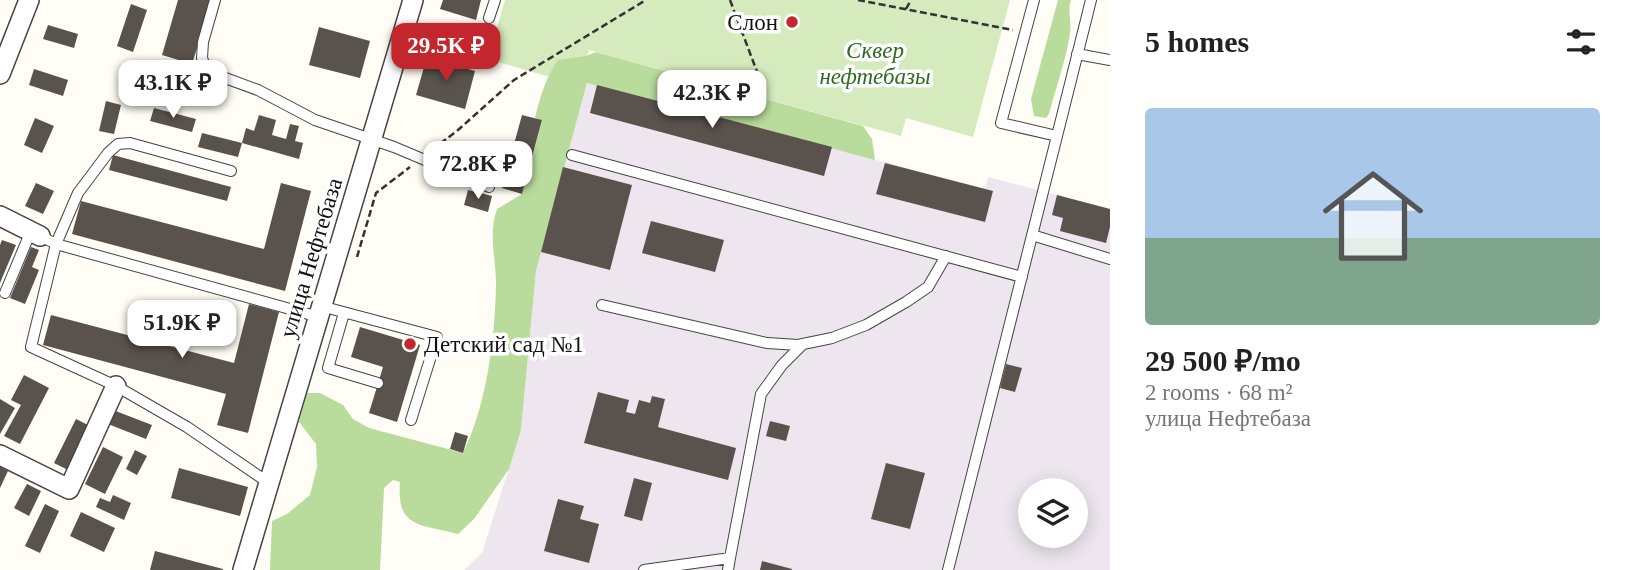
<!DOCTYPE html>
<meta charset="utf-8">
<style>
body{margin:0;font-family:Georgia,serif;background:#f2f2f2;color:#222;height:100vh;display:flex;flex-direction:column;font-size:26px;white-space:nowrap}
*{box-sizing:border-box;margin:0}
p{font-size:23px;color:#767676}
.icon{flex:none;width:38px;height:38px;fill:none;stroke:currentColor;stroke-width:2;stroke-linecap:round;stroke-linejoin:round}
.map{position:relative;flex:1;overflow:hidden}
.panel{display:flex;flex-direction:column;background:#fff;width:525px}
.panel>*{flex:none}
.controls{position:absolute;left:1018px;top:478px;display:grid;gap:14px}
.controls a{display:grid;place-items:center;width:70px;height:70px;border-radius:50%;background:#fff;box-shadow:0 4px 18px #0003;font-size:35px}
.price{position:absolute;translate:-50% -60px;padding:0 16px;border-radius:14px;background:#fff;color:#222;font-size:23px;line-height:46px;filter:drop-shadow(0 2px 4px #0008)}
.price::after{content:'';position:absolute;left:50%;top:42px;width:21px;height:16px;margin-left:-10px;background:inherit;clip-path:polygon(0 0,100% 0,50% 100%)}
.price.active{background:#c4262e;color:#fff}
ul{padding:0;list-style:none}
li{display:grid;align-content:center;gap:14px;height:371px;padding:0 35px}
li span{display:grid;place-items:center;height:217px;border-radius:7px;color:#555}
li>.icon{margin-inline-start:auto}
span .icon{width:126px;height:126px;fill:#fffc;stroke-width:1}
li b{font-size:30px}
h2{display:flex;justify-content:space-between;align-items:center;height:84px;padding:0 35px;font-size:30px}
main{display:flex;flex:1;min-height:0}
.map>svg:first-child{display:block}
.industrial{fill:#eee6ef;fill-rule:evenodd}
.green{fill:#d5ebbd}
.forest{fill:#b9dc9c}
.building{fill:#5a524d}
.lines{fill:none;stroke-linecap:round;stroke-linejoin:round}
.lane-casing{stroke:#444;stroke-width:12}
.street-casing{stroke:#444;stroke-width:22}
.path{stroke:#333;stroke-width:2.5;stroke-dasharray:7 3.5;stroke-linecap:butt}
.lane{stroke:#fff;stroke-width:10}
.street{stroke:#fff;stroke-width:19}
.poi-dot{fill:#c4262e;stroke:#fff;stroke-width:2.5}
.labels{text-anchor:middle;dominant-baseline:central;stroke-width:7;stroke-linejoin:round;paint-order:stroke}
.poi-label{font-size:23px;fill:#111;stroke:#fff;text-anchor:end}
.park-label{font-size:23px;font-style:italic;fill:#2f6b1f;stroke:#fff}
.street-label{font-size:23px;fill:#111;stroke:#fff}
</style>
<main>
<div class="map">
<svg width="1110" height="570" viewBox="0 0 1110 570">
<rect width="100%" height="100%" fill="#fffdf5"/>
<path class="industrial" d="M 587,83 L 985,189 L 988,177 L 1110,209 L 1110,570 L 464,570 L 482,553 L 521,430 L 536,271 ZM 1031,490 L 1076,490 L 1076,536 L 1031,536 Z"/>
<path class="green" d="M 505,0 L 1010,0 L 973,137 L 906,118 L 901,136 L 589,50 L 577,85 L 488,59 Z"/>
<path class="forest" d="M 1058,0 L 1071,0 C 1067,11 1072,21 1070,33 C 1066,60 1056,87 1049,114 L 1046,118 L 1034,116 L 1031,99 Z
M 596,52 L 863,126 L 872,139 L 875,160 L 587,83 L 536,271 L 521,430 L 509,469 L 474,519 L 458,534 C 421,524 396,529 400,482 L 393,480 L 384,488 L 380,570 L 270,570 L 272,521 L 287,514 L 310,495 L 317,467 L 316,444 L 299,422 L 307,393 L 320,393 L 343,405 L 353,419 L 369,428 L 463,453 C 487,404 495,338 496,284 C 496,257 488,235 497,209 L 522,194 L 542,121 L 535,118 C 540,97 546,77 558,60 L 586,56 Z"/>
<path class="building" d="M 178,0 L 212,0 L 192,64 L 162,55 Z
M 443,0 L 481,0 L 476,20 L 440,9 Z
M 131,4 L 147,10 L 133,52 L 117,46 Z
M 48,25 L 78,34 L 74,48 L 43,39 Z
M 319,27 L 370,41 L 360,78 L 309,65 Z
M 427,57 L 475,71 L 465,109 L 416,95 Z
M 34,69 L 68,80 L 63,96 L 29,85 Z
M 597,85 L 832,147 L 824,176 L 590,113 Z
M 106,101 L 121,105 L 114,134 L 99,131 Z
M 154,108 L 196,119 L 192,132 L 150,121 Z
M 259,115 L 276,120 L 272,135 L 286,139 L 290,124 L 299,126 L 295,141 L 303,143 L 299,159 L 242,143 L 238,157 L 198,147 L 202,133 L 242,143 L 246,128 L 254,131 Z
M 522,115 L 542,120 L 522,194 L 502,188 Z
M 35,118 L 54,126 L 42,153 L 24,145 Z
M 452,145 L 491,155 L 487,169 L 448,158 Z
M 113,155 L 231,187 L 227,201 L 109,170 Z
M 885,163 L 993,191 L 985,222 L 876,194 Z
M 563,167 L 632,185 L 610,270 L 541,252 Z
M 36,183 L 54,191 L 43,214 L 25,206 Z
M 281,183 L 311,191 L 285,291 L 72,234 L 81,201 L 264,249 Z
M 468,190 L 492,196 L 488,212 L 464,205 Z
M 1057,195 L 1110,209 L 1110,227 L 1106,243 L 1060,231 L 1063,218 L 1052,215 Z
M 651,221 L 724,240 L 715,272 L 642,253 Z
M 2,240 L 16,245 L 0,283 L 0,245 Z
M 31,247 L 39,250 L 32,267 L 39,270 L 25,304 L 10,298 Z
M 249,304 L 279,312 L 248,433 L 217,425 L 226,394 L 43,345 L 51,315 L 234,363 Z
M 360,327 L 420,345 L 397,422 L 369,413 L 383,367 L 351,357 Z
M 1006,364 L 1022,368 L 1015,392 L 1000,388 Z
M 24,375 L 49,388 L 20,444 L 4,436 L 21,405 L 11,400 Z
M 598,392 L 629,400 L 626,412 L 635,414 L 639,400 L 650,403 L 652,396 L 665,399 L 658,427 L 736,448 L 728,480 L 584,443 Z
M 0,399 L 15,408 L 0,434 Z
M 113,410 L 152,425 L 146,439 L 108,424 Z
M 76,419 L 90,426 L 68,470 L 54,463 Z
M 770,421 L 790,426 L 786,441 L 766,436 Z
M 455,432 L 468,436 L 463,453 L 450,449 Z
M 103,447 L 123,457 L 105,494 L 85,484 Z
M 135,450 L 147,456 L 137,475 L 126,469 Z
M 886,463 L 925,473 L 910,529 L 871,519 Z
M 0,467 L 8,471 L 0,488 Z
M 179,468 L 248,487 L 240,516 L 171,498 Z
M 634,478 L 652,483 L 642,521 L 624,516 Z
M 27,484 L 41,491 L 29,516 L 14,508 Z
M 113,495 L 131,503 L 124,520 L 96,507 L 100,498 L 110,502 Z
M 558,499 L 584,506 L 580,519 L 599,524 L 589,563 L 544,551 Z
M 45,504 L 59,511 L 40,553 L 25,546 Z
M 81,512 L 115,528 L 104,552 L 70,536 Z
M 155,551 L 223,569 L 223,570 L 150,570 Z
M 762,561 L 792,569 L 792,570 L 760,570 Z"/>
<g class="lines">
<defs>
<path id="lane" d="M 215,0 L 203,42 L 202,58 L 206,69 L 217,75 L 258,90 L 315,120 L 394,147 L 489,187
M 1034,0 L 1001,123 L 1057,136 L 1091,0
M 489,18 L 495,0
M 1077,54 L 1110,60
M 572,155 L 1022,277
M 231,171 L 130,143 L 118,144 L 108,153 L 78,193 L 56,244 L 31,347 L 116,386 L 187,427 L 269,483
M 1032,235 L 1110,259
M 40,236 L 56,244 L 319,317
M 5,293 L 31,231
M 602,305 L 767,343 L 798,345 L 832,338 L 866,325 L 906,302 L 928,287 L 946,256
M 332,309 L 437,337 L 411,420
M 344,313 L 328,368 L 378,383
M 730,558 L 761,394 L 782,365 L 803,344
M 644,570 L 730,558 L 728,570
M 948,570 L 1057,136"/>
<path id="street" d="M 0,74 L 29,0
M 0,216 L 40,236
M 0,455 L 69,489 L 116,386
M 243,570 L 413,0"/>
</defs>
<use href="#lane" class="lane-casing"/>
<use href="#street" class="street-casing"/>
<path class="path" d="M 730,0 L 765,93
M 858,0 L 1013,30
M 906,9 L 911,0
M 432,150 L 458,130 L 514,80 L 646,0
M 357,257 L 376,193 L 410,167"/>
<use href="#lane" class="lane"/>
<use href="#street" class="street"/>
</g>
<g class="poi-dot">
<circle cx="792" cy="22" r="7"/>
<circle cx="410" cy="344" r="7"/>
</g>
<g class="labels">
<g class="poi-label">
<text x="778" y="22">Слон</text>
<text x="424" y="344" text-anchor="start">Детский сад №1</text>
</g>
<g class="park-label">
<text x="875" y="50">Сквер<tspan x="875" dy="26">нефтебазы</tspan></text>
</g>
<g class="street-label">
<text transform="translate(311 258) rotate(-73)">улица Нефтебаза</text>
</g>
</g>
</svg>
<div class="controls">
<a><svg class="icon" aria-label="layers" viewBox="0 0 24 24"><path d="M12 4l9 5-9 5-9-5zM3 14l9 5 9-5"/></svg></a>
</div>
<b class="price active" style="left:446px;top:83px">29.5K ₽</b>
<b class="price" style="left:173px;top:120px">43.1K ₽</b>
<b class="price" style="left:712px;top:130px">42.3K ₽</b>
<b class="price" style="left:478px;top:201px">72.8K ₽</b>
<b class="price" style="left:182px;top:360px">51.9K ₽</b>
</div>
<section class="panel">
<h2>5 homes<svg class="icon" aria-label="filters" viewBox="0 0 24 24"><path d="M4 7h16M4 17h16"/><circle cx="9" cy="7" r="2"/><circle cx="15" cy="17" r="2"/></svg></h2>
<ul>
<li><span style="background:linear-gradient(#a9c7e8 60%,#7fa58c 0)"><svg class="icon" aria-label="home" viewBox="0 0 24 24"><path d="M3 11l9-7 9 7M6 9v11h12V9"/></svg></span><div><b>29 500 ₽/mo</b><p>2 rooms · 68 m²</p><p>улица Нефтебаза</p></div></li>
</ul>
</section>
</main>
